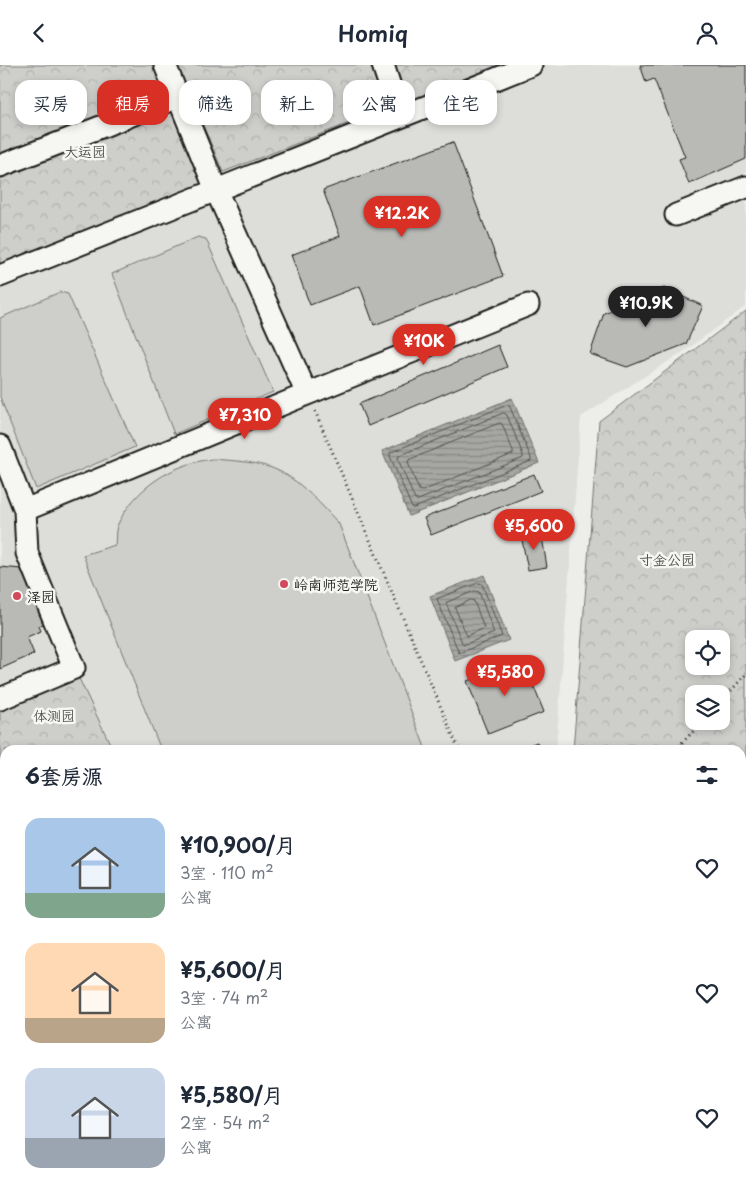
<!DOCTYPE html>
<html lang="zh">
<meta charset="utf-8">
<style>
body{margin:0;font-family:"Playpen Sans","LXGW WenKai TC",sans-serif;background:#f6f6f7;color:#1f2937;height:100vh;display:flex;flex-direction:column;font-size:19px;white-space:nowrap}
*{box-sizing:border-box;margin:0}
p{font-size:16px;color:#747a83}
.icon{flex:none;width:28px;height:28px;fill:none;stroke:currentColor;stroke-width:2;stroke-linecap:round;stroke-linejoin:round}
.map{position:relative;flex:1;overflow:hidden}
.sheet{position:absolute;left:0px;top:680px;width:746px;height:446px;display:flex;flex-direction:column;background:#fff;border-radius:15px 15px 0 0;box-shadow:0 2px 8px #0003}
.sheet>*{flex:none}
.hud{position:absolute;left:15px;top:15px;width:716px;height:45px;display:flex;gap:10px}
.controls{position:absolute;left:685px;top:565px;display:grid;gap:10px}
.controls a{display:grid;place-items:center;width:45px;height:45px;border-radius:10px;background:#fff;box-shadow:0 2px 8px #0003;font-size:25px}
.price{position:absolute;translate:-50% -42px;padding:0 11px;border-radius:18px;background:#d93025;color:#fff;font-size:16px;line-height:32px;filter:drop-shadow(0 1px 2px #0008)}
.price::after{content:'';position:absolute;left:50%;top:30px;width:15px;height:11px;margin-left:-8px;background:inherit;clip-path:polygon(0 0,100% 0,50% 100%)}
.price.current{background:#222;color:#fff}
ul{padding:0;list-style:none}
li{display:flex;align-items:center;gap:15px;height:125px;padding:0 25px}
li span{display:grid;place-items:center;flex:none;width:140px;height:100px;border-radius:15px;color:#555}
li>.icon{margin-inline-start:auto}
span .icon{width:60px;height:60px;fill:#fffc;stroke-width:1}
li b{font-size:21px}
h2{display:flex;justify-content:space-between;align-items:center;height:60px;padding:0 25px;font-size:21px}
.tag{padding:0 18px;border-radius:15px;background:#fff;box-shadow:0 2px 8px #0003;font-size:18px;line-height:45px}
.tag.current{background:#d93025;color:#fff}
header{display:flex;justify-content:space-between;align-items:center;height:65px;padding:0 25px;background:#fff;font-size:22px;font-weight:600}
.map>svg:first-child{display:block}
.built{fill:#ddddda}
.park{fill:url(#park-crowns);stroke:#757574;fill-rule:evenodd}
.pitch{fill:#cececb;stroke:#757574}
.water{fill:url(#water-rules);stroke:#6f6f6d}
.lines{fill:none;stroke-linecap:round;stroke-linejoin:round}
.shore{stroke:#535352;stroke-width:1}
.building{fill:#b9b9b6;stroke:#1c1c1c}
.street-casing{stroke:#1c1c1c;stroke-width:25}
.path{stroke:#1c1c1c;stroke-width:3;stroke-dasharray:1 4;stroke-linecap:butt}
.street{stroke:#f6f6f2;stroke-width:21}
.poi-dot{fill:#d1495b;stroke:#f6f6f2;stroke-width:2}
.labels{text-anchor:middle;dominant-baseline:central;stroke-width:5;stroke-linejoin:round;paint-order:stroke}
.park-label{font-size:14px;fill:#515151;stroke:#f6f6f2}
.poi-label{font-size:14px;fill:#1c1c1c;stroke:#f6f6f2;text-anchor:start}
</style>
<header><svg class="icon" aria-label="back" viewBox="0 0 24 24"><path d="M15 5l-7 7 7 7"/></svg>Homiq<svg class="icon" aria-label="person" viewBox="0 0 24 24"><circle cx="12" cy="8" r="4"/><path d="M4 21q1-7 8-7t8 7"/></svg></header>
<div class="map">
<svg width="746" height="1126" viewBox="0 0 746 1126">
<defs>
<pattern id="park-crowns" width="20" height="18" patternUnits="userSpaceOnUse" patternTransform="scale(1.25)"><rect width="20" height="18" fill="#cececb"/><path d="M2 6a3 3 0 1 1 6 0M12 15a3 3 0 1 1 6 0" fill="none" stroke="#b0b0ae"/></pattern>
<pattern id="water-rules" width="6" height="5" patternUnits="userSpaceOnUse" patternTransform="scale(1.25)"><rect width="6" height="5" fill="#a6a6a3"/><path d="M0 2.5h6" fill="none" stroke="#868684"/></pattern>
</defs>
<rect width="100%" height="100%" fill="#edede9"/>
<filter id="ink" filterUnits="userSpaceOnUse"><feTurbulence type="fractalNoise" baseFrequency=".02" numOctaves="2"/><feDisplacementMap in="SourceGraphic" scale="10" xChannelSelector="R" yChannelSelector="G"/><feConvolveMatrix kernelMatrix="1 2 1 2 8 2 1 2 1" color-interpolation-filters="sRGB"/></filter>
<g filter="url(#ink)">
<path class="built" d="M 0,0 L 746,0 L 746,241 L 686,285 L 581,352 L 556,685 L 5,685 L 5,1115 L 0,1117 Z"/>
<path class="park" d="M 0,0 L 165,0 L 216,125 L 0,211 Z
M 177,0 L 373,0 L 388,43 L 223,107 Z
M 383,0 L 531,0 L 400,52 Z
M 746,246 L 746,1126 L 645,1126 L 644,1121 L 741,1121 L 741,685 L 573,685 L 599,356 ZM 694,574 L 721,574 L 721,601 L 694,601 ZM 694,629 L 721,629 L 721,656 L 694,656 Z
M 74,603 L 113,685 L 5,685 L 5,832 L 0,819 L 0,634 Z
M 157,1121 L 314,1121 L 316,1126 L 139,1126 Z"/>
<path class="pitch" d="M 198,172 L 206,174 L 273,327 L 174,369 L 112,209 Z
M 60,227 L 68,229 L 135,382 L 36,424 L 0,332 L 0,253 Z
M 212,394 C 234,396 260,396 281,407 C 301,417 324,442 339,459 L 426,685 L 161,685 L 83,490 L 115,480 C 116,474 115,466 117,461 C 134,423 172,399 212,394 Z"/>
<path class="water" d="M 512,333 L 539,398 L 409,451 L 382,386 Z
M 484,510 L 509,575 L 455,596 L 430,531 Z"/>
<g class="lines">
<path class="shore" d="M 508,340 L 510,342 L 531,393 L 531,396 L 414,443 L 412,443 L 390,391 L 390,388 Z
M 504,348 L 507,350 L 523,390 L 523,393 L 418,435 L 415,435 L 398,394 L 399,391 Z
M 500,358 L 502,359 L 513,386 L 513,389 L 422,426 L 419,425 L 408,398 L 409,395 Z
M 479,518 L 482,519 L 502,571 L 459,588 L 437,534 Z
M 475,526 L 479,527 L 494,568 L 463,580 L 446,538 Z
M 471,535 L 474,536 L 484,563 L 467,571 L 455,543 Z"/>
</g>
<path class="building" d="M 640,0 L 746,0 L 746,94 L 689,119 L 679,94 L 685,92 L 654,14 L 646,17 Z
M 453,77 L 503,211 L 374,260 L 360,221 L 310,240 L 291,190 L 340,171 L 323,125 Z
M 664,223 L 703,241 L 686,279 L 627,302 L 590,289 L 604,248 Z
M 498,280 L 507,302 L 368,361 L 359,339 Z
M 534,409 L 541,426 L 431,470 L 424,453 Z
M 541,466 L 547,502 L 528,505 L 521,470 Z
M 0,502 L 22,504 L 45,558 L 39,561 L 41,566 L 27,572 L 34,589 L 0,604 Z
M 523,595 L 544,647 L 488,669 L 467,616 Z
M 537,677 L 540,685 L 516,685 Z
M 5,915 L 5,931 L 0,932 L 0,916 Z
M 0,1035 L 5,1035 L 5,1050 L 1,1050 L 4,1070 L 0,1070 Z"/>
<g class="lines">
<defs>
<path id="street" d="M 383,0 L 400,52
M 0,101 L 178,32
M 676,150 L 746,122
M 0,211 L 531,0
M 307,329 L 528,240
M 0,381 L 25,445 L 307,329 L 216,125 L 165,0
M 0,634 L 74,603 L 27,488 L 25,445"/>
</defs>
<use href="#street" class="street-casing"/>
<path class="path" d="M 315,346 L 459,685
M 721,637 L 746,609
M 675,685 L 703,656
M 741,858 L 746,855"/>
<use href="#street" class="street"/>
</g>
</g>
<g class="poi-dot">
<circle cx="284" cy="519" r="5"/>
<circle cx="17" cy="531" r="5"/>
</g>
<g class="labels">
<g class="park-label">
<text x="85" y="86">大运园</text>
<text x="667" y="494">寸金公园</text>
<text x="54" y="650">体测园</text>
</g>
<g class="poi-label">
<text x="294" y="519">岭南师范学院</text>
<text x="27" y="531">泽园</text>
</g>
</g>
</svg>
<div class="controls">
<a><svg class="icon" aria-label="locate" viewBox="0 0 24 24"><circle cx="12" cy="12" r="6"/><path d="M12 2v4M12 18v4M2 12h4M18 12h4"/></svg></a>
<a><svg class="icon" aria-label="layers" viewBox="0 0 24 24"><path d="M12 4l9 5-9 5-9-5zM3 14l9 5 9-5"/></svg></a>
</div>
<b class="price" style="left:402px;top:173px">¥12.2K</b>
<b class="price current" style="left:646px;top:263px">¥10.9K</b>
<b class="price" style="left:424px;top:301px">¥10K</b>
<b class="price" style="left:245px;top:375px">¥7,310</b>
<b class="price" style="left:534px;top:486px">¥5,600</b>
<b class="price" style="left:505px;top:632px">¥5,580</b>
<div class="hud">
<a class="tag">买房</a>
<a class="tag current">租房</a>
<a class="tag">筛选</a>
<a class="tag">新上</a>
<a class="tag">公寓</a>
<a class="tag">住宅</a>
</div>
<section class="sheet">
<h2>6套房源<svg class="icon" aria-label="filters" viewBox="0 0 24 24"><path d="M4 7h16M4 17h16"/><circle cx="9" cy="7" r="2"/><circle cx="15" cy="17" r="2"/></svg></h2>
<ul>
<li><span style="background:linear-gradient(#a9c7e8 75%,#7fa58c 0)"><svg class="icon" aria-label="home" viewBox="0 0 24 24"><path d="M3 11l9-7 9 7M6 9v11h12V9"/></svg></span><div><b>¥10,900/月</b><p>3室 · 110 m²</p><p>公寓</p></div><svg class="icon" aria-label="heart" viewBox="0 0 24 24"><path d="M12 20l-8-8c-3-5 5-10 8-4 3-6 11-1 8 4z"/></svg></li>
<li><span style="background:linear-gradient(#ffd9b3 75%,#b9a48a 0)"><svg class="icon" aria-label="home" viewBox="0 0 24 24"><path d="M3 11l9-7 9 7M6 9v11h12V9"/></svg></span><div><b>¥5,600/月</b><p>3室 · 74 m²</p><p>公寓</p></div><svg class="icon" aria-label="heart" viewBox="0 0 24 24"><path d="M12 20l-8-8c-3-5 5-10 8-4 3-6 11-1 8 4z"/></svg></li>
<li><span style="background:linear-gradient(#c9d6e8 70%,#9aa5b1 0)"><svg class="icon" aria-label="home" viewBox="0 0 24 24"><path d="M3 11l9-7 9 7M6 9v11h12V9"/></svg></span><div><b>¥5,580/月</b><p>2室 · 54 m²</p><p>公寓</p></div><svg class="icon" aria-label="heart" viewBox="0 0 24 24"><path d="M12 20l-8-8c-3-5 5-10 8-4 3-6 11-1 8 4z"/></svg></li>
</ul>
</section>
</div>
